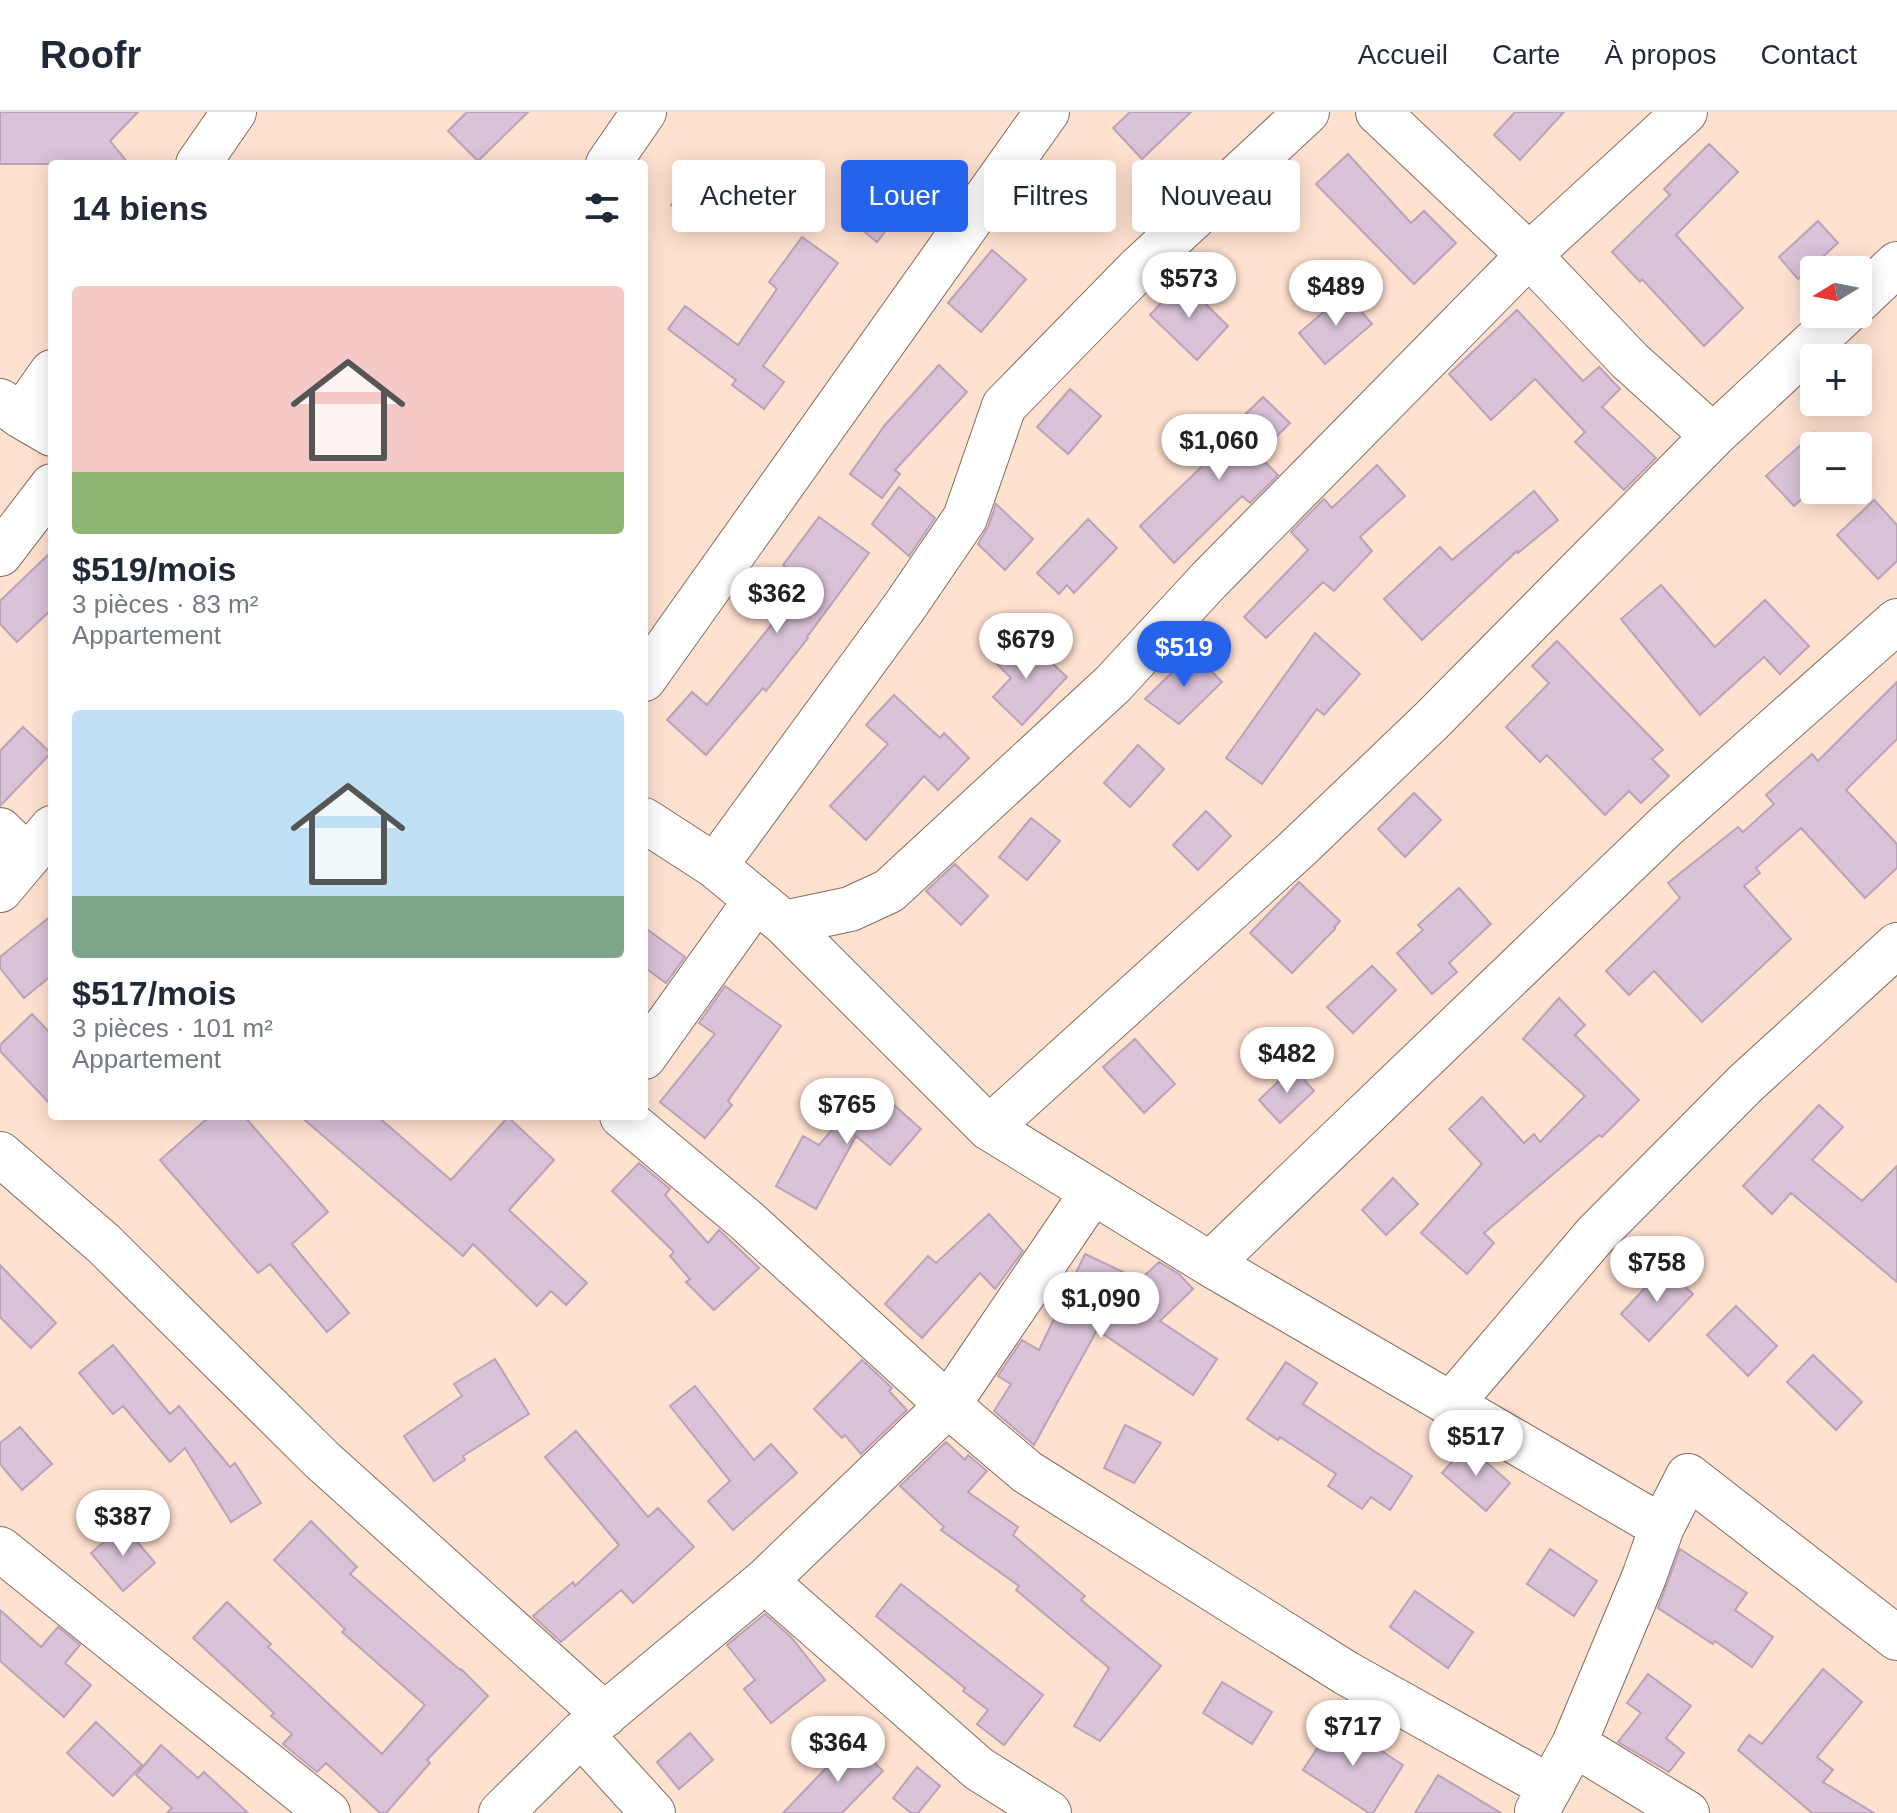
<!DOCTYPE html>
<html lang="fr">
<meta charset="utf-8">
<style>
body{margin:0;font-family:Arial,sans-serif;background:#f6f6f7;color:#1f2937;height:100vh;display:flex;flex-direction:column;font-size:30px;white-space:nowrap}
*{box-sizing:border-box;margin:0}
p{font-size:26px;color:#747a83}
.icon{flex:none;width:44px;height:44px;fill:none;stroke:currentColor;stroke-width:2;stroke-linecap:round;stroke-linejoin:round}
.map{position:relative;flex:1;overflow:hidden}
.drawer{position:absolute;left:48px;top:48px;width:600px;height:960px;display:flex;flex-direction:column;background:#fff;border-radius:8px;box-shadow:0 4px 20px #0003}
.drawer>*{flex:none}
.top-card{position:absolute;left:672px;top:48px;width:760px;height:72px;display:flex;gap:16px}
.needle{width:52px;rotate:260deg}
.buttons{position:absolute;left:1800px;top:144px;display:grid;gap:16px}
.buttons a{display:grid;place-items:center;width:72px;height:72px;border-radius:8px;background:#fff;box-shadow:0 4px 20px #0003;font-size:40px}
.price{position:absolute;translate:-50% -68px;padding:0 18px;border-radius:28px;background:#fff;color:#222;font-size:26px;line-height:52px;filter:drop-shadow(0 2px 4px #0008)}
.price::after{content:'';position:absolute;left:50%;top:48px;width:24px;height:18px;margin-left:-12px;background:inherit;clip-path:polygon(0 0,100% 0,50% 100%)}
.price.active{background:#2563eb;color:#fff}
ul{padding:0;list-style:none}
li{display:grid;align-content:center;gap:16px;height:424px;padding:0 24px}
li span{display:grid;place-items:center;height:248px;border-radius:8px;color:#555}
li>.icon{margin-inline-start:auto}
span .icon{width:144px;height:144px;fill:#fffc;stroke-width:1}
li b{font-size:34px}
h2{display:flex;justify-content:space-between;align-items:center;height:96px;padding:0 24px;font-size:34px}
.pill{padding:0 28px;border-radius:8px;background:#fff;box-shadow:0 4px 20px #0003;font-size:28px;line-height:72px}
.pill.active{background:#2563eb;color:#fff}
header{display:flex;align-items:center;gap:48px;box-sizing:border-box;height:112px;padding:0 40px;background:#fff;border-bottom:2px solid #e0e1e3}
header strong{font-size:38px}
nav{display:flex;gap:44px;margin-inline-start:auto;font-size:28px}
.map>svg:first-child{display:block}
.building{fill:#dac2d8;stroke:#baa3b8;stroke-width:2}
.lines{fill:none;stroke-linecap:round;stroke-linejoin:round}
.street-casing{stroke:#866c5e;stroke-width:46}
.street{stroke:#fff;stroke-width:44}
</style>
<header>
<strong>Roofr</strong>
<nav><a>Accueil</a><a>Carte</a><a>À propos</a><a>Contact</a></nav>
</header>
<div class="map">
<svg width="1897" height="1701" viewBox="0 0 1897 1701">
<rect width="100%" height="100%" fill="#ffe1d0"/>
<path class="building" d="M 0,0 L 138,0 L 110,29 L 129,52 L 0,52 Z
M 467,0 L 528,0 L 478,49 L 448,19 Z
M 1130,0 L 1191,0 L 1142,47 L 1113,16 Z
M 1515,0 L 1564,0 L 1520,48 L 1494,23 Z
M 1709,32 L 1738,60 L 1676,123 L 1743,196 L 1704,234 L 1642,167 L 1640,170 L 1612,140 L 1670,83 L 1664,77 Z
M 1348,42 L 1411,111 L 1424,99 L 1456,131 L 1414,172 L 1316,72 Z
M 702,54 L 735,80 L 703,119 L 671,93 Z
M 883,56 L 915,80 L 877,130 L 845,104 Z
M 1818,109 L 1838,131 L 1798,167 L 1779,145 Z
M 802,125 L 838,151 L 763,254 L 784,270 L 764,297 L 732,273 L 736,268 L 668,217 L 685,194 L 738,233 L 777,177 L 769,170 Z
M 992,138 L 1026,167 L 981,220 L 948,191 Z
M 1182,169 L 1228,214 L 1197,248 L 1150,203 Z
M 1346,181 L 1372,212 L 1325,252 L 1299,221 Z
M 1517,198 L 1583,269 L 1599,255 L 1620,277 L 1602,295 L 1656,346 L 1624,378 L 1575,330 L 1585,320 L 1535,267 L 1491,308 L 1449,262 Z
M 939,253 L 967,280 L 895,358 L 900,362 L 882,386 L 850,362 L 885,313 Z
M 1070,277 L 1101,304 L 1068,342 L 1037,315 Z
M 1263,285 L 1290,311 L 1258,343 L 1278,363 L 1250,391 L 1242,384 L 1174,451 L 1140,414 L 1217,340 L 1213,336 L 1218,331 L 1217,330 Z
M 1814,321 L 1814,375 L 1794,394 L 1766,364 Z
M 1377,353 L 1405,384 L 1360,425 L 1372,439 L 1334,479 L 1323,470 L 1266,526 L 1244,505 L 1308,438 L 1291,420 L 1324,387 L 1332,396 Z
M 899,375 L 935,406 L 909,444 L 872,412 Z
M 1534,379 L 1558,408 L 1518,441 L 1517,439 L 1422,528 L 1384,487 L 1440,435 L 1452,448 Z
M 1874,388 L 1897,413 L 1897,449 L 1878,467 L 1837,423 Z
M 996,392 L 1033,427 L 1005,458 L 978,432 L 988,415 Z
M 819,405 L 869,441 L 807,525 L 808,526 L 766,579 L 763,576 L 706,643 L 667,608 L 692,580 L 707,593 L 806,470 L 783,453 Z
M 1088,407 L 1117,436 L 1074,481 L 1067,473 L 1059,482 L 1037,461 Z
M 52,439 L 52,497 L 17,530 L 0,512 L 0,489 Z
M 1661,473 L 1715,535 L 1765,488 L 1809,534 L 1780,562 L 1764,545 L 1700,603 L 1621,507 Z
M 1315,521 L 1360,562 L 1324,603 L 1317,597 L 1262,672 L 1226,646 Z
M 1017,526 L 1034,542 L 1038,538 L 1067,565 L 1022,613 L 993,585 L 1011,566 L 995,550 Z
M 1557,529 L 1663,638 L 1652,647 L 1669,664 L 1641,691 L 1629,679 L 1605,703 L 1547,643 L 1540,650 L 1506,615 L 1549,571 L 1532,554 Z
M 1193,540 L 1222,570 L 1179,612 L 1145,587 Z
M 1897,570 L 1897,627 L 1846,678 L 1897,732 L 1897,756 L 1865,786 L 1801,716 L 1756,756 L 1760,761 L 1744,774 L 1791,827 L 1702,910 L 1654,859 L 1629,883 L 1606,859 L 1680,786 L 1668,771 L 1738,715 L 1743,720 L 1774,692 L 1766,683 L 1812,642 L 1818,649 Z
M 894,583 L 940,626 L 944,621 L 969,646 L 938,678 L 924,664 L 866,728 L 830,694 L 888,632 L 866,613 Z
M 23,615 L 51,641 L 0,694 L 0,639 Z
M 1138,633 L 1164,657 L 1130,695 L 1104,671 Z
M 1414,681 L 1441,708 L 1405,745 L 1378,717 Z
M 1206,699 L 1231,724 L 1198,758 L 1173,733 Z
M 1031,706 L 1060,729 L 1027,768 L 999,745 Z
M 955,752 L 988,784 L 961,813 L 926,779 Z
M 1299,770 L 1340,809 L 1334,816 L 1335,817 L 1292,861 L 1250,821 Z
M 1459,776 L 1491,812 L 1449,851 L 1457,860 L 1432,882 L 1397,841 L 1423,818 L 1418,813 Z
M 52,803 L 52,863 L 24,886 L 0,856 L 0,845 Z
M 644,815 L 685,845 L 666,871 L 644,855 Z
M 1372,854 L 1396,878 L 1353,921 L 1327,895 Z
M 725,874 L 781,914 L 728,989 L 732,993 L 705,1026 L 660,990 L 715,922 L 699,911 Z
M 1559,886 L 1585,913 L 1575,923 L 1639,988 L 1602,1025 L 1599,1023 L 1484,1121 L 1494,1131 L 1467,1162 L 1421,1121 L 1482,1052 L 1449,1017 L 1482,985 L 1524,1031 L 1534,1022 L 1540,1030 L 1585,984 L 1523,927 Z
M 32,902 L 52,923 L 52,994 L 0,939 L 0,933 Z
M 1135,927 L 1175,972 L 1144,1001 L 1103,955 Z
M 1293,955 L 1314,979 L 1280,1011 L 1259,988 Z
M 876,977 L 921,1017 L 890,1053 L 856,1024 L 816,1097 L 776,1074 L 803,1024 L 819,1033 L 865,980 L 869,983 Z
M 1819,993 L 1843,1015 L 1812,1048 L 1862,1089 L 1897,1054 L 1897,1170 L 1791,1081 L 1772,1102 L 1743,1074 Z
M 210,1004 L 244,1004 L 328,1100 L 292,1132 L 349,1201 L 327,1220 L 270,1152 L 258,1161 L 160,1048 Z
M 300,1004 L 377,1004 L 451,1068 L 508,1005 L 554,1048 L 509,1098 L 587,1171 L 566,1193 L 551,1179 L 537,1194 L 473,1132 L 463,1144 Z
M 639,1051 L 670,1077 L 665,1083 L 708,1131 L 719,1118 L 759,1156 L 714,1198 L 686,1170 L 690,1167 L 670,1144 L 674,1140 L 612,1079 Z
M 1393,1066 L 1418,1092 L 1386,1123 L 1362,1098 Z
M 989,1102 L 1023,1139 L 995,1177 L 980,1161 L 922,1226 L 885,1192 L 928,1144 L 936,1151 Z
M 1085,1142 L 1140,1168 L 1159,1150 L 1179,1162 L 1193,1177 L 1160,1209 L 1217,1247 L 1193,1283 L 1097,1218 L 1034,1333 L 994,1299 L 1011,1272 L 998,1264 L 1022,1228 L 1039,1238 Z
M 0,1153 L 56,1211 L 31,1236 L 0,1205 Z
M 1664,1155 L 1693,1182 L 1649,1229 L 1621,1202 Z
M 1736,1194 L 1777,1234 L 1748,1264 L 1707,1223 Z
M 113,1233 L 170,1302 L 179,1294 L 230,1355 L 235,1351 L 261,1391 L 231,1410 L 185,1336 L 170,1350 L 123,1294 L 113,1302 L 79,1261 Z
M 1813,1243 L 1862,1290 L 1836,1318 L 1787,1270 Z
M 495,1247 L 529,1302 L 463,1344 L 465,1348 L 434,1369 L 404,1324 L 462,1284 L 454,1272 Z
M 862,1248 L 892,1276 L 889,1279 L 907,1298 L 861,1342 L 845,1323 L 842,1326 L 814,1297 Z
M 1286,1250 L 1317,1271 L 1303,1292 L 1412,1364 L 1390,1398 L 1371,1385 L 1362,1397 L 1328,1374 L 1336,1362 L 1280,1325 L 1278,1328 L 1247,1307 Z
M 695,1274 L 754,1348 L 771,1332 L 797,1361 L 733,1418 L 708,1389 L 730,1369 L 670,1294 Z
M 1125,1313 L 1161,1331 L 1134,1371 L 1104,1356 Z
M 20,1315 L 52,1352 L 22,1378 L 0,1352 L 0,1331 Z
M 576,1319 L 648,1405 L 658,1396 L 694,1435 L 633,1491 L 621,1478 L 561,1530 L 533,1504 L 573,1470 L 575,1474 L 619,1433 L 545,1345 Z
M 946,1330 L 965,1348 L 968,1343 L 987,1359 L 968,1380 L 1018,1415 L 1013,1423 L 1085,1484 L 1081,1488 L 1161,1554 L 1100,1629 L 1074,1614 L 1109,1556 L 1016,1478 L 1019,1474 L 941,1418 L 944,1415 L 900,1374 Z
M 1467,1333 L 1510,1371 L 1486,1399 L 1442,1361 Z
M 311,1409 L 357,1455 L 350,1462 L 460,1558 L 461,1557 L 488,1584 L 427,1648 L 430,1651 L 386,1701 L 380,1701 L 326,1651 L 317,1660 L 283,1632 L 292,1622 L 271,1604 L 274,1601 L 193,1526 L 227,1490 L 271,1532 L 268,1535 L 382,1642 L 425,1593 L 342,1520 L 345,1517 L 274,1448 Z
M 123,1413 L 155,1451 L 123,1479 L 91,1441 Z
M 1550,1437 L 1597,1469 L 1574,1504 L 1527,1472 Z
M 1680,1437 L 1747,1481 L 1735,1498 L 1773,1525 L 1752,1555 L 1715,1529 L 1713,1532 L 1658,1496 Z
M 901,1472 L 1043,1583 L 1004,1633 L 977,1612 L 988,1598 L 963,1579 L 965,1576 L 876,1504 Z
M 1415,1479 L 1473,1520 L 1448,1556 L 1390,1515 Z
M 0,1498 L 41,1535 L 58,1515 L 80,1533 L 65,1551 L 91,1573 L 64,1605 L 0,1549 Z
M 765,1502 L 791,1525 L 825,1568 L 771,1611 L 744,1577 L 755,1568 L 727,1533 Z
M 1823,1557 L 1862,1590 L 1817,1645 L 1833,1658 L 1823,1670 L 1874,1701 L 1812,1701 L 1738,1638 L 1749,1623 L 1762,1632 Z
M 1648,1562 L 1691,1594 L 1666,1626 L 1684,1641 L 1669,1660 L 1618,1630 L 1641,1601 L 1627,1591 Z
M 1222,1570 L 1272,1600 L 1252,1632 L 1203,1601 Z
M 1335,1609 L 1403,1653 L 1373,1701 L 1369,1701 L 1303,1658 Z
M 96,1610 L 142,1653 L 113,1684 L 67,1641 Z
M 690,1621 L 713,1648 L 679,1677 L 657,1650 Z
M 852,1629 L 883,1659 L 842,1701 L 783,1701 Z
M 161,1633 L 198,1666 L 204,1660 L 248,1701 L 167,1701 L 172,1696 L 136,1663 Z
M 917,1655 L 940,1674 L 918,1701 L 911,1701 L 893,1686 Z
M 1438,1663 L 1501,1701 L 1415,1701 Z"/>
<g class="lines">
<defs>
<path id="street" d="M 1378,0 L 1529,143 L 1630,249 L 1713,324
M 198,52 L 234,0
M 608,52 L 644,0
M 1858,189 L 1897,152
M 0,289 L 21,304 L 52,322
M 21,304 L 52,260
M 0,442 L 52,374
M 644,567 L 1047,0
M 644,708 L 715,754 L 784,811 L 989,1016 L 1210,1152 L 1662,1415
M 0,718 L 28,745
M 715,754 L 905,494 L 965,406 L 1004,294 L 1139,156 L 1307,0
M 0,778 L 52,716
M 784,811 L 850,797 L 889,779 L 1113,572 L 1209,468 L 1529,143 L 1685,0
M 644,945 L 756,788
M 622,1004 L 747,1109 L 948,1293 L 1027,1360 L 1346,1561 L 1550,1675
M 989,1016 L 1296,738 L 1431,609 L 1713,324 L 1844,202
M 0,1042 L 104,1132 L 321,1347 L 605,1603
M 1210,1152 L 1667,713 L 1897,509
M 1450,1293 L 1596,1122 L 1745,972 L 1897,833
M 0,1437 L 328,1701
M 765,1469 L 979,1657 L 1049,1701
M 581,1622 L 653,1701
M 1574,1632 L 1687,1701
M 1537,1699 L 1574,1632 L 1644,1465 L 1662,1415 L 1688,1364 L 1897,1526
M 501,1701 L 581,1622 L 765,1469 L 948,1293 L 1092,1081"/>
</defs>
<use href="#street" class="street-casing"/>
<use href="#street" class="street"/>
</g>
</svg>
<div class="buttons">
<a><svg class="needle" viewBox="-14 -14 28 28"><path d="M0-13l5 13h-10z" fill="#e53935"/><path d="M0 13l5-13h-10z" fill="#747a83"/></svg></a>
<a>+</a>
<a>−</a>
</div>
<b class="price" style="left:1189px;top:208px">$573</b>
<b class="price" style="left:1336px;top:216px">$489</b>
<b class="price" style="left:1219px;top:370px">$1,060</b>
<b class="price" style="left:777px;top:523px">$362</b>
<b class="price" style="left:1026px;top:569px">$679</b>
<b class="price active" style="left:1184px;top:577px">$519</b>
<b class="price" style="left:1287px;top:983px">$482</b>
<b class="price" style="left:847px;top:1034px">$765</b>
<b class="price" style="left:1657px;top:1192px">$758</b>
<b class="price" style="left:1101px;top:1228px">$1,090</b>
<b class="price" style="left:1476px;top:1366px">$517</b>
<b class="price" style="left:123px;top:1446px">$387</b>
<b class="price" style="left:1353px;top:1656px">$717</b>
<b class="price" style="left:838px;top:1672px">$364</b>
<div class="top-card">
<a class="pill">Acheter</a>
<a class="pill active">Louer</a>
<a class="pill">Filtres</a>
<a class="pill">Nouveau</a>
</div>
<section class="drawer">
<h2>14 biens<svg class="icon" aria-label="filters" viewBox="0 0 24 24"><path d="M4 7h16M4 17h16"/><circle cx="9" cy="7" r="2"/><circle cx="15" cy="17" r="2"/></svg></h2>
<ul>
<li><span style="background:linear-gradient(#f6c9c9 75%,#8fb573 0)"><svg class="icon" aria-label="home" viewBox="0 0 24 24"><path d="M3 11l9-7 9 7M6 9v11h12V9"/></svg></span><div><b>$519/mois</b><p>3 pièces · 83 m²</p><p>Appartement</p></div></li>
<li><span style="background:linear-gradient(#bfe0f5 75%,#7fa58c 0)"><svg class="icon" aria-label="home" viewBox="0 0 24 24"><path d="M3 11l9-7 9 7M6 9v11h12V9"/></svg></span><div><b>$517/mois</b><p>3 pièces · 101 m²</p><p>Appartement</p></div></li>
</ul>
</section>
</div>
